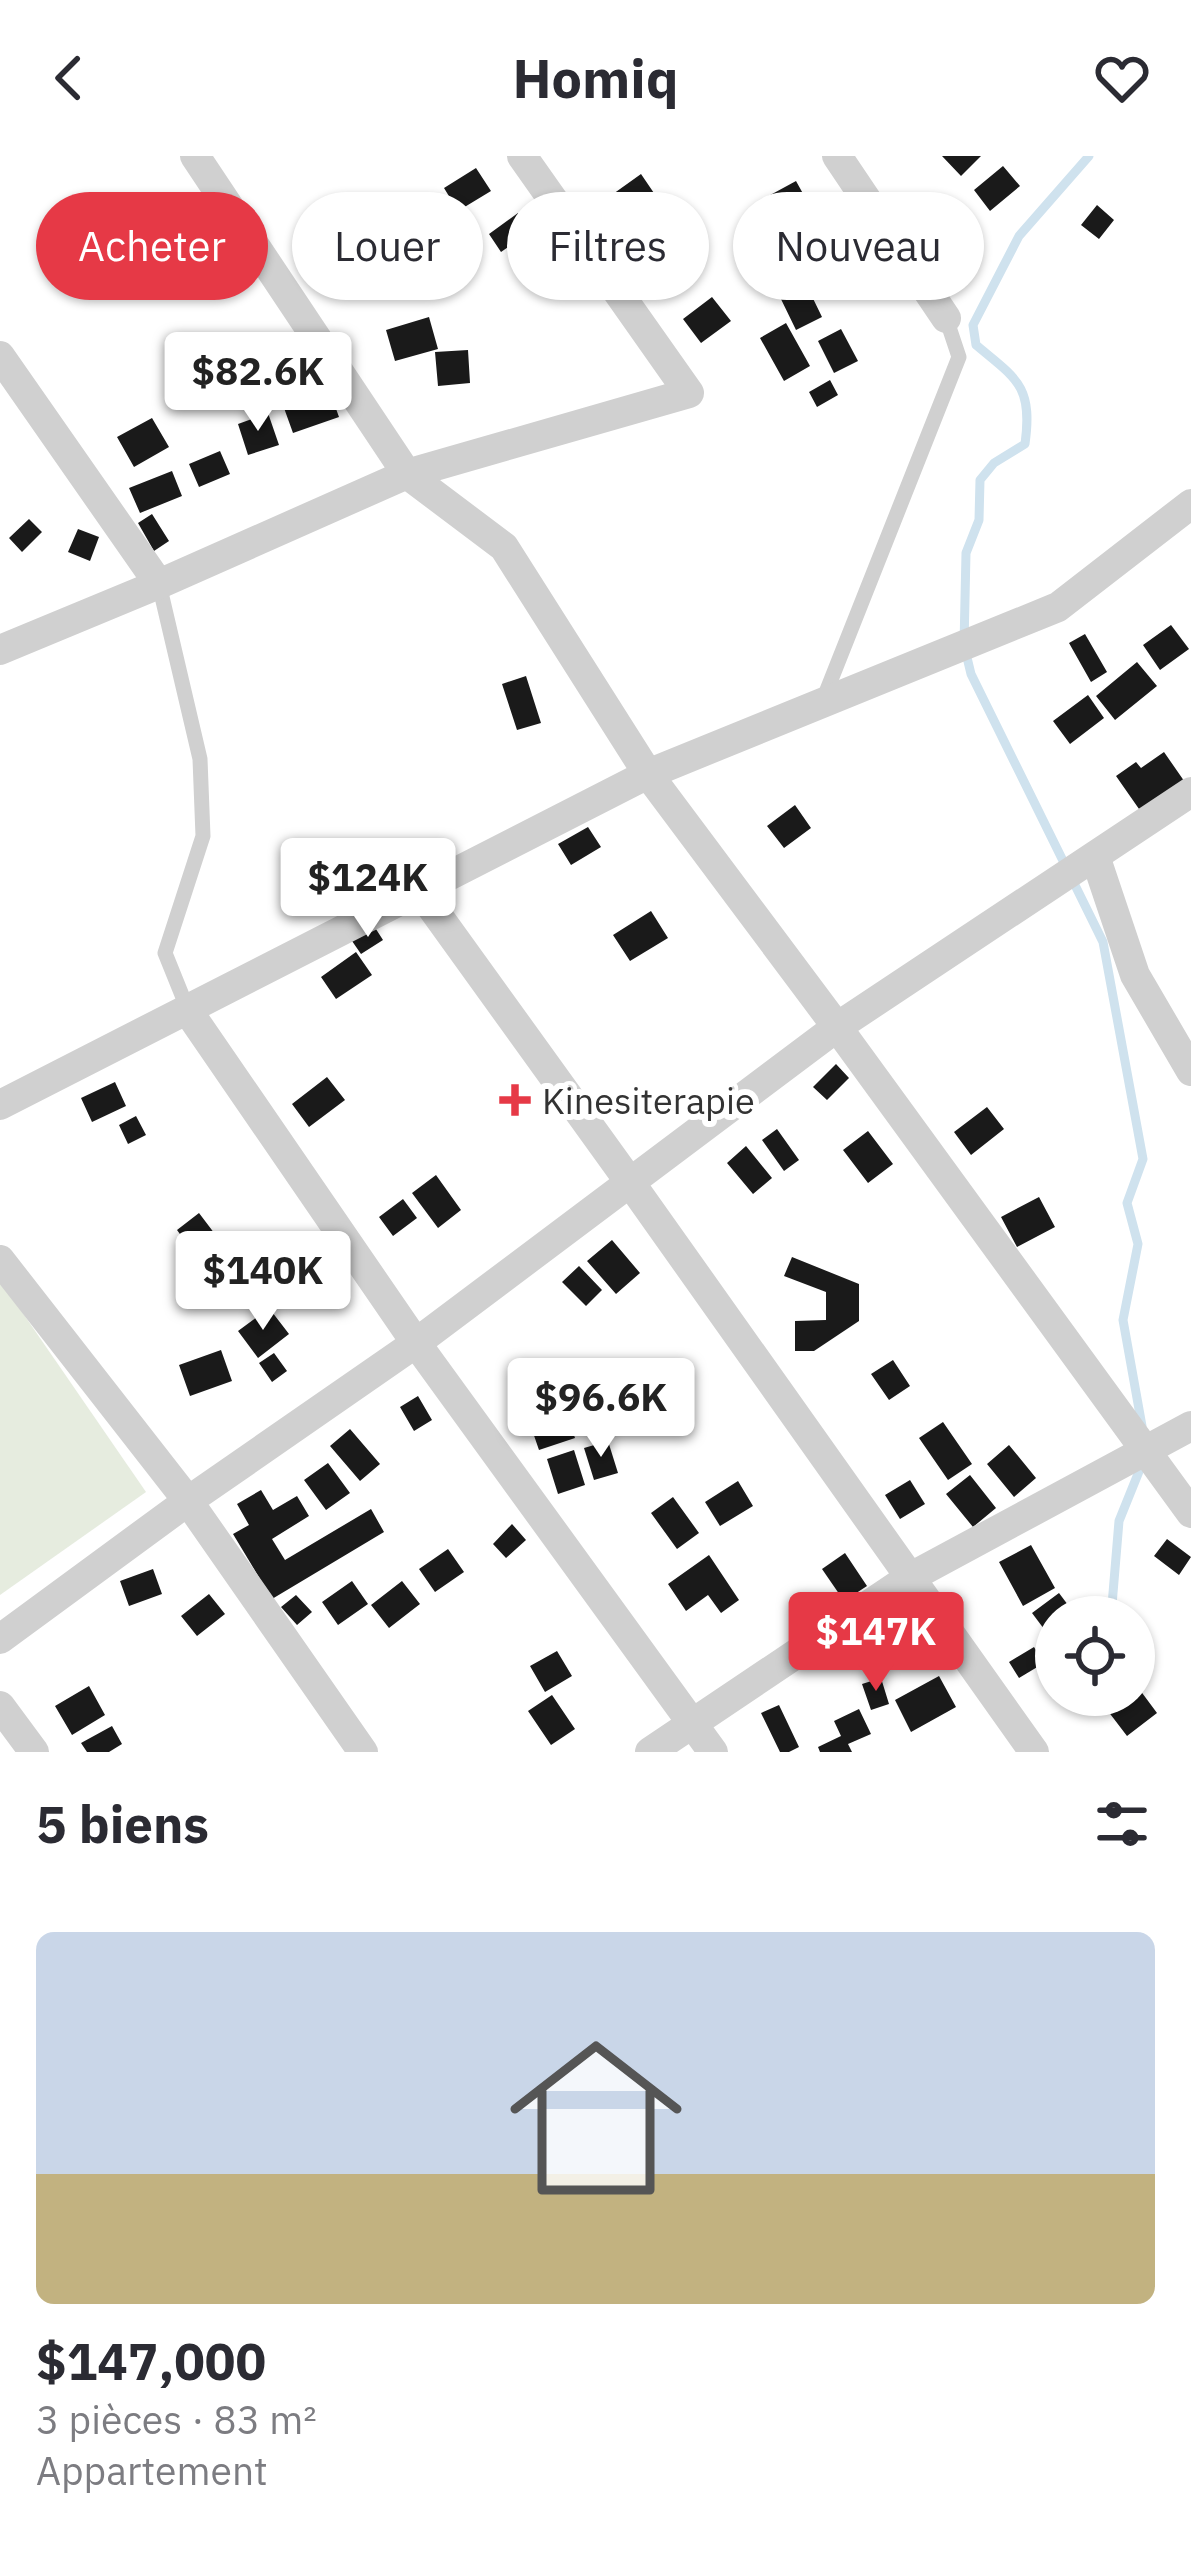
<!DOCTYPE html>
<html lang="fr">
<meta charset="utf-8">
<style>
body{margin:0;font-family:"IBM Plex Sans",sans-serif;background:#f2f2f3;color:#2b2b33;height:100vh;display:flex;flex-direction:column;font-size:45px;white-space:nowrap}
*{box-sizing:border-box;margin:0}
p{font-size:39px;color:#7c7c81}
.icon{flex:none;width:66px;height:66px;fill:none;stroke:currentColor;stroke-width:2;stroke-linecap:round;stroke-linejoin:round}
.map{position:relative;height:1596px;overflow:hidden}
.sheet{display:flex;flex-direction:column;background:#fff;flex:1}
.sheet>*{flex:none}
.top-card{position:absolute;left:36px;top:36px;width:1119px;height:108px;display:flex;gap:24px}
.controls{position:absolute;left:1035px;top:1440px;display:grid;gap:24px}
.controls a{display:grid;place-items:center;width:120px;height:120px;border-radius:50%;background:#fff;box-shadow:0 3px 9px #0004;font-size:60px}
.price{position:absolute;translate:-50% -102px;padding:0 27px;border-radius:12px;background:#fff;color:#222;font-size:39px;line-height:78px;filter:drop-shadow(0 3px 6px #0008)}
.price::after{content:'';position:absolute;left:50%;top:72px;width:36px;height:27px;margin-left:-18px;background:inherit;clip-path:polygon(0 0,100% 0,50% 100%)}
.price.on{background:#e63946;color:#fff}
ul{padding:0;list-style:none}
li{display:grid;align-content:center;gap:24px;height:636px;padding:0 36px}
li span{display:grid;place-items:center;height:372px;border-radius:18px;color:#555}
li>.icon{margin-inline-start:auto}
span .icon{width:216px;height:216px;fill:#fffc;stroke-width:1}
li b{font-size:51px}
h2{display:flex;justify-content:space-between;align-items:center;height:144px;padding:0 36px;font-size:51px}
.pill{padding:0 42px;border-radius:54px;background:#fff;box-shadow:0 3px 9px #0004;font-size:42px;line-height:108px}
.pill.on{background:#e63946;color:#fff}
header{display:flex;justify-content:space-between;align-items:center;height:156px;padding:0 36px;background:#fff;font-size:54px;font-weight:700}
.map>svg:first-child{display:block}
.green{fill:#e6ecdf}
.lines{fill:none;stroke-linecap:round;stroke-linejoin:round}
.stream{stroke:#cfe2ee;stroke-width:9}
.building{fill:#1a1a1a}
.lane{stroke:#d0d0d0;stroke-width:15}
.street{stroke:#d0d0d0;stroke-width:30}
.poi-dot{fill:#e63946;stroke:#fff;stroke-width:4.5}
.labels{text-anchor:middle;dominant-baseline:central;stroke-width:12;stroke-linejoin:round;paint-order:stroke}
.poi-label{font-size:36px;fill:#333;stroke:#fff;text-anchor:start}
</style>
<header><svg class="icon" aria-label="back" viewBox="0 0 24 24"><path d="M15 5l-7 7 7 7"/></svg>Homiq<svg class="icon" aria-label="heart" viewBox="0 0 24 24"><path d="M12 20l-8-8c-3-5 5-10 8-4 3-6 11-1 8 4z"/></svg></header>
<div class="map">
<svg width="1191" height="1596" viewBox="0 0 1191 1596">
<rect width="100%" height="100%" fill="#fff"/>
<path class="green" d="M 0,1124 L 146,1336 L 0,1439 Z"/>
<g class="lines">
<path class="stream" d="M 1089,0 L 1019,80 L 973,169 L 976,189 C 1017,223 1033,230 1025,288 L 994,307 L 980,324 L 979,364 L 966,397 L 964,489 L 971,518 L 1103,786 L 1143,1003 L 1127,1047 L 1138,1088 L 1123,1164 L 1142,1270
M 1111,1461 L 1119,1365 L 1144,1303"/>
</g>
<path class="building" d="M 942,0 L 981,0 L 961,20 Z
M 1003,10 L 1020,30 L 990,55 L 974,34 Z
M 476,12 L 491,35 L 458,55 L 444,32 Z
M 641,18 L 658,43 L 625,68 L 606,43 Z
M 796,25 L 811,52 L 777,71 L 761,44 Z
M 1097,49 L 1114,64 L 1099,83 L 1081,69 Z
M 518,57 L 531,75 L 501,96 L 489,78 Z
M 394,62 L 418,104 L 403,112 L 379,71 Z
M 805,126 L 822,161 L 796,174 L 779,139 Z
M 712,141 L 731,165 L 701,187 L 683,163 Z
M 429,161 L 438,193 L 395,205 L 386,174 Z
M 786,167 L 810,210 L 784,225 L 760,182 Z
M 841,173 L 858,205 L 834,217 L 818,185 Z
M 468,194 L 470,227 L 438,230 L 435,196 Z
M 830,224 L 838,239 L 817,251 L 809,236 Z
M 330,236 L 339,261 L 293,277 L 284,252 Z
M 268,257 L 279,289 L 248,299 L 238,268 Z
M 152,262 L 169,291 L 134,311 L 117,281 Z
M 220,295 L 230,318 L 199,331 L 189,308 Z
M 172,315 L 182,340 L 140,357 L 129,332 Z
M 152,358 L 169,385 L 154,395 L 138,367 Z
M 29,363 L 42,376 L 22,396 L 9,382 Z
M 78,373 L 99,381 L 90,405 L 68,396 Z
M 1171,469 L 1189,493 L 1160,514 L 1143,489 Z
M 1085,478 L 1107,516 L 1091,526 L 1069,487 Z
M 1137,506 L 1157,530 L 1115,564 L 1096,540 Z
M 526,520 L 541,567 L 517,574 L 502,528 Z
M 1088,539 L 1104,562 L 1070,588 L 1053,565 Z
M 1164,596 L 1189,632 L 1146,663 L 1116,620 L 1136,606 L 1141,612 Z
M 795,649 L 811,672 L 784,692 L 767,670 Z
M 588,671 L 601,691 L 571,709 L 558,688 Z
M 651,755 L 668,782 L 630,805 L 613,779 Z
M 374,770 L 383,784 L 361,798 L 352,785 Z
M 356,796 L 372,819 L 336,843 L 321,821 Z
M 836,908 L 849,922 L 827,944 L 813,931 Z
M 327,921 L 345,944 L 309,971 L 292,948 Z
M 115,926 L 126,950 L 92,966 L 81,942 Z
M 987,951 L 1004,973 L 971,999 L 954,976 Z
M 136,960 L 146,979 L 128,988 L 119,969 Z
M 777,973 L 799,1004 L 784,1015 L 762,984 Z
M 868,975 L 893,1008 L 868,1027 L 843,994 Z
M 746,990 L 772,1022 L 753,1038 L 727,1007 Z
M 436,1019 L 461,1054 L 438,1072 L 412,1037 Z
M 1039,1041 L 1055,1071 L 1017,1091 L 1001,1061 Z
M 403,1043 L 417,1062 L 393,1080 L 379,1061 Z
M 199,1057 L 227,1094 L 204,1111 L 177,1074 Z
M 262,1079 L 272,1096 L 251,1109 L 241,1091 Z
M 612,1084 L 640,1117 L 616,1138 L 587,1105 Z
M 234,1098 L 258,1129 L 234,1149 L 210,1118 Z
M 792,1101 L 859,1128 L 859,1165 L 814,1195 L 795,1195 L 795,1165 L 826,1164 L 826,1136 L 784,1120 Z
M 579,1110 L 602,1134 L 586,1150 L 562,1126 Z
M 269,1152 L 289,1178 L 258,1202 L 238,1175 Z
M 221,1194 L 232,1225 L 190,1240 L 179,1209 Z
M 274,1197 L 287,1215 L 272,1226 L 259,1207 Z
M 893,1204 L 910,1230 L 889,1244 L 871,1218 Z
M 418,1240 L 432,1264 L 414,1275 L 400,1251 Z
M 565,1252 L 575,1282 L 539,1294 L 529,1265 Z
M 943,1266 L 972,1308 L 948,1324 L 919,1282 Z
M 350,1273 L 380,1308 L 360,1325 L 330,1290 Z
M 608,1285 L 618,1317 L 594,1324 L 584,1292 Z
M 1009,1289 L 1036,1322 L 1014,1341 L 987,1308 Z
M 574,1294 L 585,1329 L 558,1338 L 547,1303 Z
M 328,1307 L 350,1337 L 326,1354 L 304,1324 Z
M 970,1319 L 996,1352 L 973,1371 L 946,1338 Z
M 910,1324 L 925,1348 L 900,1363 L 885,1339 Z
M 738,1325 L 753,1350 L 720,1370 L 705,1346 Z
M 261,1334 L 273,1354 L 297,1340 L 309,1360 L 272,1383 L 285,1404 L 371,1353 L 384,1376 L 272,1443 L 233,1378 L 249,1369 L 237,1348 Z
M 673,1341 L 699,1377 L 677,1393 L 651,1357 Z
M 512,1368 L 526,1384 L 506,1402 L 493,1388 Z
M 1167,1383 L 1191,1401 L 1179,1419 L 1154,1400 Z
M 1031,1389 L 1055,1432 L 1023,1450 L 999,1406 Z
M 448,1393 L 464,1416 L 435,1436 L 419,1413 Z
M 845,1397 L 867,1430 L 844,1445 L 822,1413 Z
M 709,1399 L 739,1444 L 721,1457 L 708,1439 L 686,1455 L 668,1428 Z
M 153,1413 L 162,1438 L 129,1450 L 120,1425 Z
M 352,1425 L 368,1448 L 338,1469 L 322,1446 Z
M 402,1425 L 420,1448 L 389,1472 L 371,1449 Z
M 1059,1437 L 1077,1461 L 1056,1461 L 1056,1489 L 1032,1457 Z
M 209,1438 L 225,1458 L 197,1480 L 181,1460 Z
M 296,1439 L 312,1456 L 297,1469 L 281,1451 Z
M 1034,1491 L 1044,1507 L 1019,1522 L 1009,1506 Z
M 557,1495 L 572,1520 L 545,1536 L 530,1510 Z
M 939,1520 L 956,1551 L 911,1576 L 895,1544 Z
M 881,1522 L 889,1548 L 871,1554 L 862,1528 Z
M 1134,1526 L 1157,1557 L 1127,1580 L 1098,1542 L 1102,1539 L 1134,1539 Z
M 89,1530 L 105,1559 L 72,1579 L 55,1550 Z
M 552,1539 L 575,1573 L 551,1589 L 528,1555 Z
M 779,1549 L 799,1591 L 789,1596 L 780,1596 L 761,1557 Z
M 859,1553 L 871,1578 L 848,1588 L 852,1596 L 820,1596 L 818,1591 L 841,1580 L 834,1565 Z
M 112,1570 L 122,1588 L 109,1596 L 87,1596 L 81,1587 Z"/>
<g class="lines">
<path class="lane" d="M 159,428 L 200,603 L 203,680 L 165,797 L 188,854
M 823,544 L 959,201 L 946,162"/>
<path class="street" d="M 195,0 L 407,318 L 504,391 L 648,618 L 837,871 L 1191,1357
M 837,0 L 946,162
M 0,200 L 159,428
M 0,494 L 159,428 L 407,318 L 689,237 L 522,0
M 1095,700 L 1135,819 L 1191,915
M 420,735 L 629,1025 L 1034,1596
M 188,855 L 416,1187 L 713,1596
M 0,949 L 648,618 L 1058,451 L 1191,348
M 0,1104 L 188,1345 L 363,1596
M 0,1483 L 188,1345 L 416,1187 L 837,871 L 1191,636
M 0,1550 L 34,1596
M 650,1596 L 909,1422 L 1191,1270"/>
</g>
<path class="poi-dot" d="M509 926h12v12h12v12h-12v12h-12v-12h-12v-12h12z"/>
<g class="labels">
<g class="poi-label">
<text x="542" y="944">Kinesiterapie</text>
</g>
</g>
</svg>
<div class="controls">
<a><svg class="icon" aria-label="locate" viewBox="0 0 24 24"><circle cx="12" cy="12" r="6"/><path d="M12 2v4M12 18v4M2 12h4M18 12h4"/></svg></a>
</div>
<b class="price" style="left:258px;top:278px">$82.6K</b>
<b class="price" style="left:368px;top:784px">$124K</b>
<b class="price" style="left:263px;top:1177px">$140K</b>
<b class="price" style="left:601px;top:1304px">$96.6K</b>
<b class="price on" style="left:876px;top:1538px">$147K</b>
<div class="top-card">
<a class="pill on">Acheter</a>
<a class="pill">Louer</a>
<a class="pill">Filtres</a>
<a class="pill">Nouveau</a>
</div>
</div>
<section class="sheet">
<h2>5 biens<svg class="icon" aria-label="filters" viewBox="0 0 24 24"><path d="M4 7h16M4 17h16"/><circle cx="9" cy="7" r="2"/><circle cx="15" cy="17" r="2"/></svg></h2>
<ul>
<li><span style="background:linear-gradient(#c9d6e8 65%,#c2b280 0)"><svg class="icon" aria-label="home" viewBox="0 0 24 24"><path d="M3 11l9-7 9 7M6 9v11h12V9"/></svg></span><div><b>$147,000</b><p>3 pièces · 83 m²</p><p>Appartement</p></div></li>
</ul>
</section>
